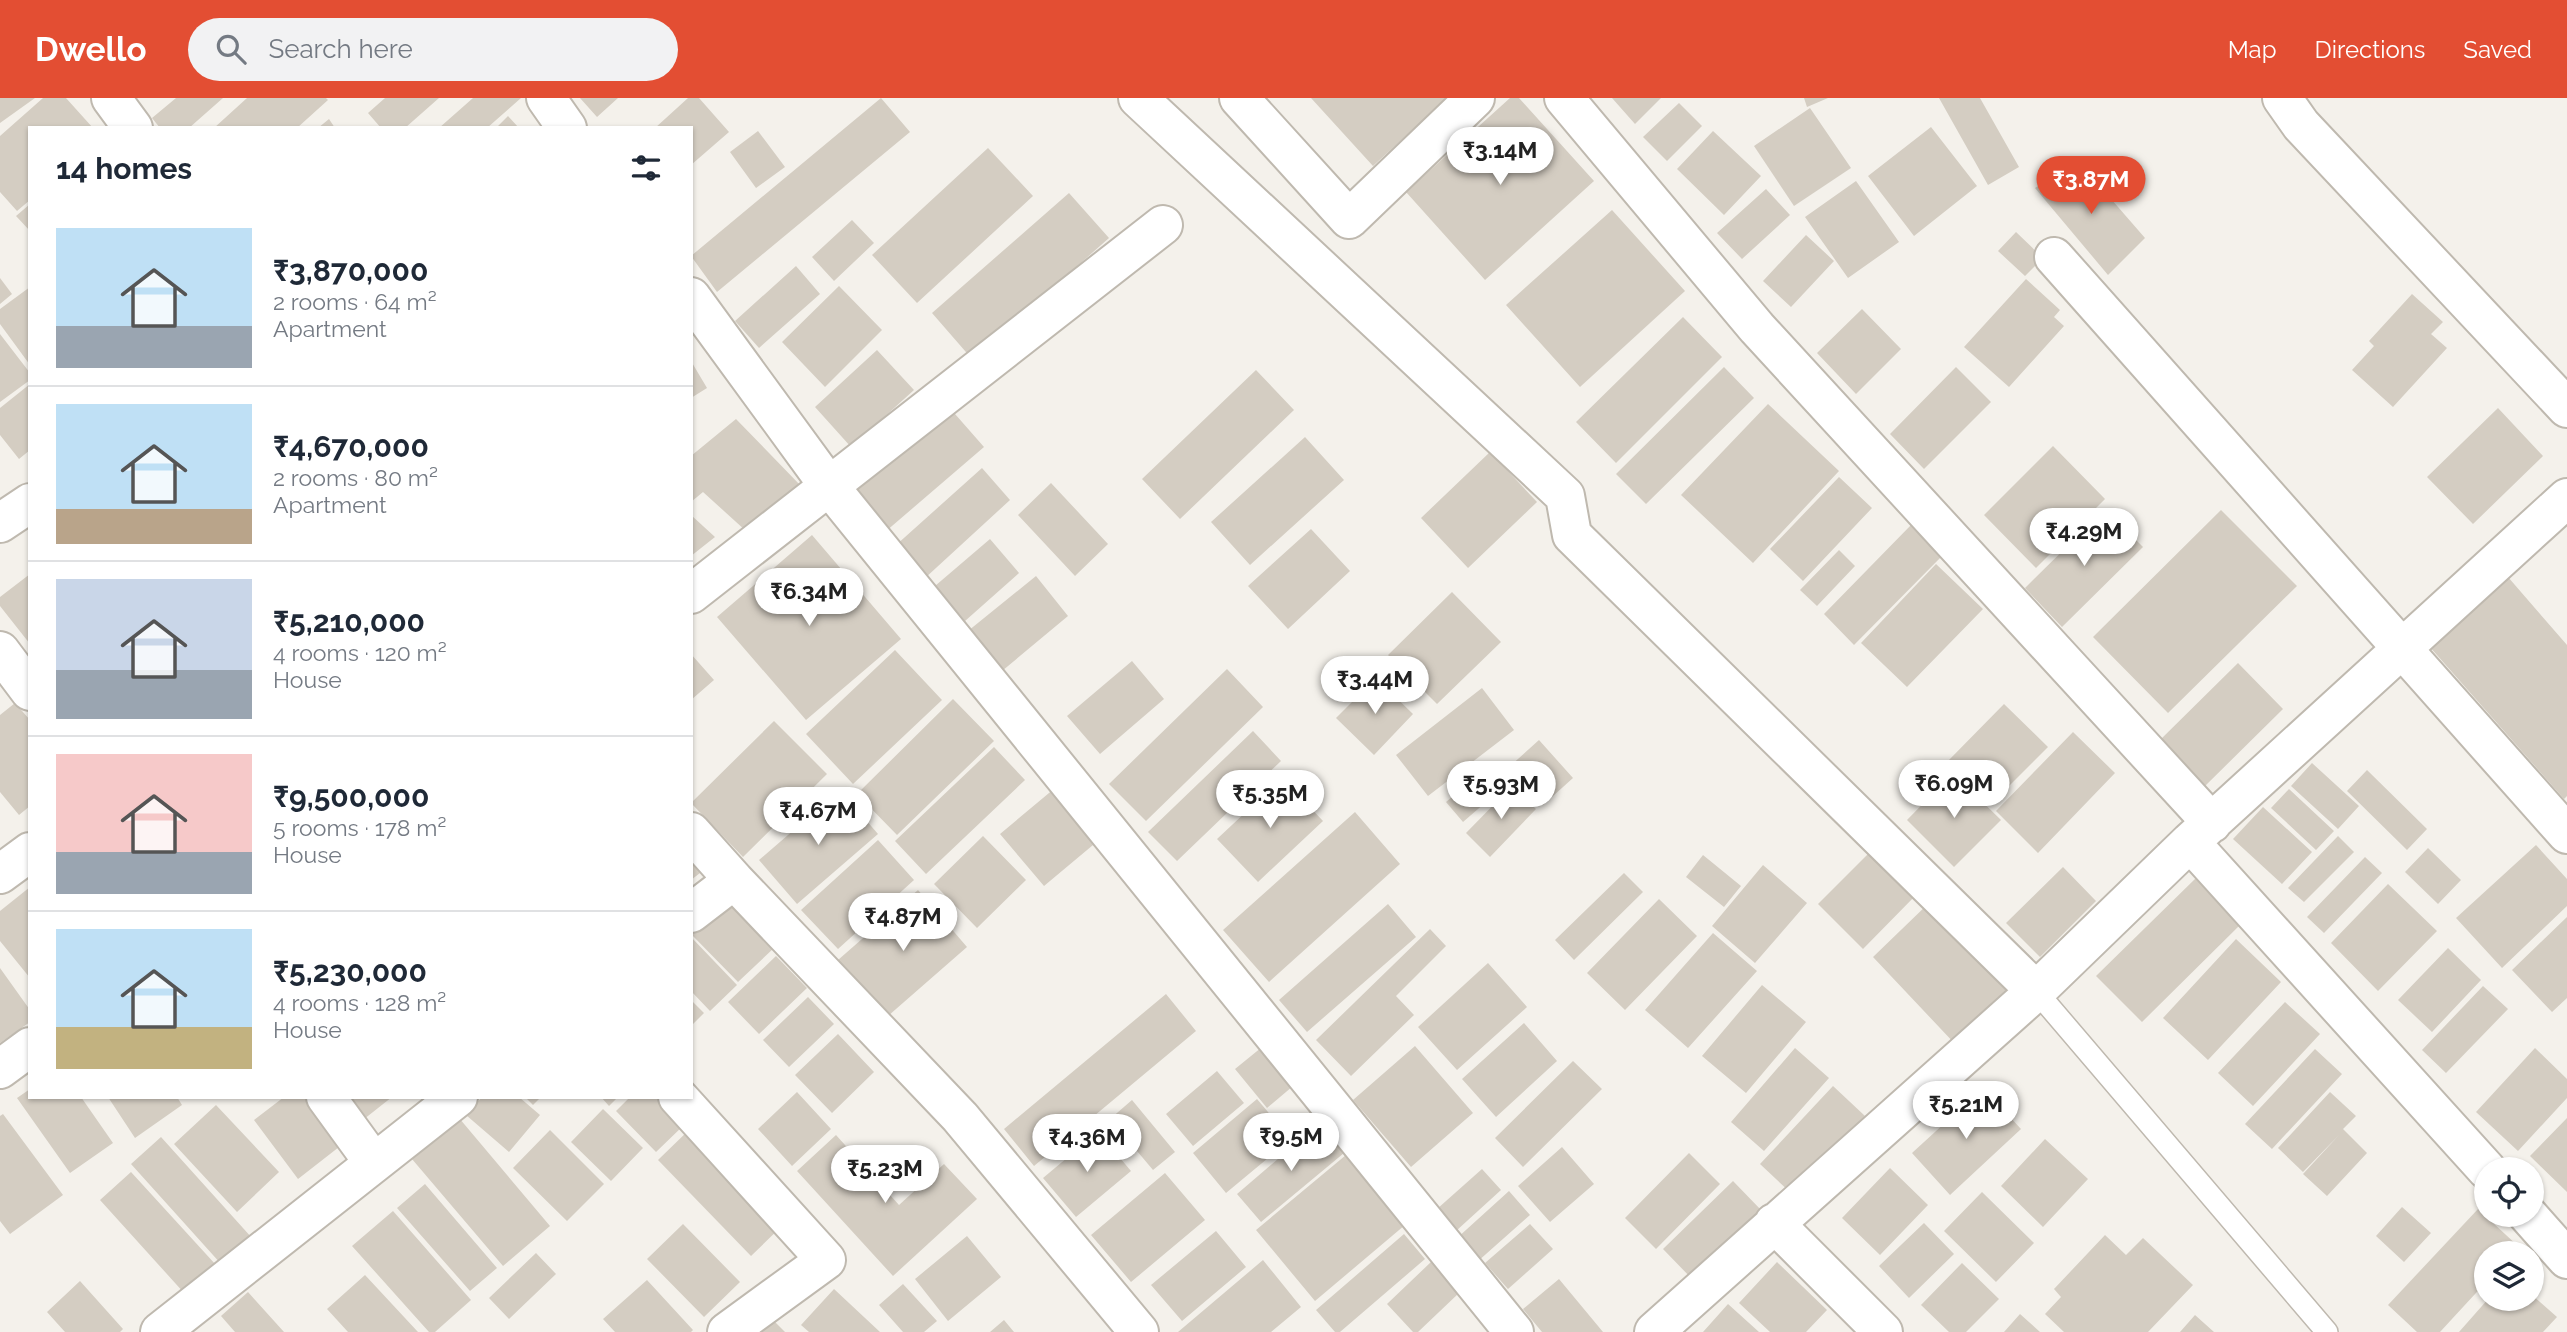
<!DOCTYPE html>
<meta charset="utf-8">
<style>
body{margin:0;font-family:Raleway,sans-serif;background:#f2f2f3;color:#1f2937;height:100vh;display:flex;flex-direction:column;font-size:26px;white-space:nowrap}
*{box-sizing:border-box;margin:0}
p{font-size:23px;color:#747a83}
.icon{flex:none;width:38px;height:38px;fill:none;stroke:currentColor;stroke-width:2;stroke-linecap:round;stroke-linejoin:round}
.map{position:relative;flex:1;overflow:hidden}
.drawer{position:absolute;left:28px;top:28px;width:665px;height:973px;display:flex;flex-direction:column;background:#fff;border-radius:0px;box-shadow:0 2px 5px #0004}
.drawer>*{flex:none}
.tools{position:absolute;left:2474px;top:1059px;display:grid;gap:14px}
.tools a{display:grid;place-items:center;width:70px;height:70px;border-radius:50%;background:#fff;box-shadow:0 2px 5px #0004;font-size:35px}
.price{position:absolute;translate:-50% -60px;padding:0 16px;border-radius:24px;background:#fff;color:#222;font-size:23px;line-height:46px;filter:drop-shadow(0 2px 4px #0008)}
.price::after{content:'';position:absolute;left:50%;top:42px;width:21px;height:16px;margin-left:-10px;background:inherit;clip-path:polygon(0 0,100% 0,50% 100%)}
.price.active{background:#e34e33;color:#fff}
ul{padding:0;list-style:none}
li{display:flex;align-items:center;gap:21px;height:175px;padding:0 28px}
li+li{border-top:2px solid #e0e1e3}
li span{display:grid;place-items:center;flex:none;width:196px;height:140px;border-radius:0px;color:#555}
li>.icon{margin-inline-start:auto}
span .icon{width:84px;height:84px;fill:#fffc;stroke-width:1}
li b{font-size:30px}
h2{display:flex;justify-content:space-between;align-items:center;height:84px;padding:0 28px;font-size:30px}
header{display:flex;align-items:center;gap:42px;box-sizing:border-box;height:98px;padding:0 35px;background:#e34e33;color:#fff}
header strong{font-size:33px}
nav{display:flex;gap:38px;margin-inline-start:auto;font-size:24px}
.search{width:490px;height:63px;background:#f2f2f3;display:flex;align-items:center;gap:18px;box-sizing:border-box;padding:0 24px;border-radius:38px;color:#747a83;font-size:26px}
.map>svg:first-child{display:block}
.building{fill:#d4cdc2}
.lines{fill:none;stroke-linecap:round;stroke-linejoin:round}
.lane-casing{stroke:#bfb9af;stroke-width:24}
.street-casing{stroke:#bfb9af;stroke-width:42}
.lane{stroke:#fff;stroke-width:21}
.street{stroke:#fff;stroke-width:38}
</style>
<header>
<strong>Dwello</strong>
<div class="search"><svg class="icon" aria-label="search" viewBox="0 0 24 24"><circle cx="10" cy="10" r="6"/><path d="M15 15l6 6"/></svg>Search here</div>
<nav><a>Map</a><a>Directions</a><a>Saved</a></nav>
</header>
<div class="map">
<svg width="2567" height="1234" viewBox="0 0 2567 1234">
<rect width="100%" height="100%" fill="#f4f1eb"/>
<path class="building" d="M 0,0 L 35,0 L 0,25 Z
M 43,0 L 66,0 L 93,30 L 30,30 L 30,102 L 17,113 L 0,94 L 0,38 Z
M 176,0 L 223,0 L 189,30 L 160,30 L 152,20 Z
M 247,0 L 326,0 L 328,2 L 297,30 L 214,30 Z
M 385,0 L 439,0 L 405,30 L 381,30 L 368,15 Z
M 473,0 L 521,0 L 487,30 L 439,30 Z
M 580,0 L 618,0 L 597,19 Z
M 688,0 L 699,0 L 729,34 L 691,67 L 691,30 L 655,30 Z
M 881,0 L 910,34 L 717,194 L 691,158 Z
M 1311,0 L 1447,0 L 1373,68 Z
M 1510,0 L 1519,0 L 1594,83 L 1485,182 L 1406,94 Z
M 1612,0 L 1661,0 L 1635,26 Z
M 1804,0 L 1828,0 L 1807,9 Z
M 1939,0 L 1980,0 L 2019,69 L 1988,87 Z
M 1679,5 L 1702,28 L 1667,63 L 1643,39 Z
M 1810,10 L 1851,70 L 1794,108 L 1754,48 Z
M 508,18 L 519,30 L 496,30 Z
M 329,21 L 335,30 L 318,30 Z
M 1931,29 L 1977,88 L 1914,138 L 1868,78 Z
M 758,33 L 785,69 L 756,90 L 730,54 Z
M 1713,33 L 1761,78 L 1724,117 L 1677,71 Z
M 988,50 L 1033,98 L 917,205 L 872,157 Z
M 2078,63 L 2145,140 L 2108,177 L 2035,90 Z
M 1856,83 L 1899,144 L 1848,180 L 1805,119 Z
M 1766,91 L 1790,117 L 1742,161 L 1717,135 Z
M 1069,95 L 1109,140 L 972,261 L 932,215 Z
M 30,106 L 30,133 L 16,118 Z
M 1612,112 L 1685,193 L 1580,289 L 1506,207 Z
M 852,122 L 874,145 L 834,183 L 812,159 Z
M 2016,134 L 2043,160 L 2025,178 L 1998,153 Z
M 1806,137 L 1834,163 L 1791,209 L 1763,183 Z
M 796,168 L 820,196 L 759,250 L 735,223 Z
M 0,180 L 12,196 L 0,206 Z
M 2026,181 L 2060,212 L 2054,219 L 2064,228 L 2009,289 L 1964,249 Z
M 839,188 L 882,232 L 825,289 L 782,244 Z
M 30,189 L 30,267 L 0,226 L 0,211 Z
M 2412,196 L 2443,224 L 2431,236 L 2447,250 L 2393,309 L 2352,272 L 2374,248 L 2369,243 Z
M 1862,211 L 1901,251 L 1856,296 L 1817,255 Z
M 1683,219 L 1722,259 L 1616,365 L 1576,324 Z
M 0,236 L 30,275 L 30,282 L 0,304 Z
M 877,252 L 914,292 L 851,349 L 815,309 Z
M 691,263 L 707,290 L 691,300 Z
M 1724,269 L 1754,300 L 1646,406 L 1616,376 Z
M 1956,269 L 1991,304 L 1924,371 L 1890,336 Z
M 1256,272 L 1294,312 L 1180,421 L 1142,381 Z
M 30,286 L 30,352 L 19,361 L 0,337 L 0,310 Z
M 1768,306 L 1839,373 L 1753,465 L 1681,397 Z
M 948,308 L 984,349 L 885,434 L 850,393 Z
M 2498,310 L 2543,358 L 2473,426 L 2427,379 Z
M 736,321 L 801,388 L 746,433 L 703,394 L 691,404 L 691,358 Z
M 1305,339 L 1344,382 L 1250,467 L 1211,424 Z
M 2053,348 L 2105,401 L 2036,470 L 1984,417 Z
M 1490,354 L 1537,404 L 1468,470 L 1421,420 Z
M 982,370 L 1010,402 L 924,481 L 895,448 Z
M 1839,379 L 1872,410 L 1803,483 L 1770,451 Z
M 1051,385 L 1108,446 L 1075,478 L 1018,417 Z
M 2105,411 L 2143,449 L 2062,529 L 2025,490 Z
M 2221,412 L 2297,488 L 2168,615 L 2093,539 Z
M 691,417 L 715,439 L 691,458 Z
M 1911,427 L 1942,458 L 1854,547 L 1824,516 Z
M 1311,431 L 1350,473 L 1288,531 L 1248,488 Z
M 812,437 L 901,541 L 806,622 L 717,519 Z
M 990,441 L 1019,475 L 965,523 L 935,488 Z
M 1839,452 L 1855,468 L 1817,508 L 1800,492 Z
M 1936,466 L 1983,511 L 1907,589 L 1861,545 Z
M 30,476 L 30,546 L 0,508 L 0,499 Z
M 1036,478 L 1068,518 L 1002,573 L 968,533 Z
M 2508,479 L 2567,547 L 2567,698 L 2564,701 L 2429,548 Z
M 1452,494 L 1501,544 L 1437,606 L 1388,557 Z
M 895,552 L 942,602 L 853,686 L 806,636 Z
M 691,556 L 714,582 L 691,602 Z
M 1132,563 L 1164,601 L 1100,656 L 1067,618 Z
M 2238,565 L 2283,611 L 2203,690 L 2158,644 Z
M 1227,571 L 1263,609 L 1146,723 L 1109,686 Z
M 1376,580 L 1413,616 L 1374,657 L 1336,620 Z
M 1482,590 L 1514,632 L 1428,698 L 1396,657 Z
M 953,601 L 994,643 L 897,737 L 857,696 Z
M 15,605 L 30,622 L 30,708 L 19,717 L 0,694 L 0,617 Z
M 2004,606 L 2048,649 L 1990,707 L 1947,664 Z
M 774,623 L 827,676 L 743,759 L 691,705 Z
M 1253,633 L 1281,663 L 1177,763 L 1148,734 Z
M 2073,634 L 2115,675 L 2038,755 L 1996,713 Z
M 1539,642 L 1573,680 L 1543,707 L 1508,670 Z
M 994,649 L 1025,682 L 926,776 L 895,743 Z
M 1492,665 L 1508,685 L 1463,724 L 1446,704 Z
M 2312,665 L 2359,708 L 2338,731 L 2291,688 Z
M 2367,672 L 2427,731 L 2407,752 L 2347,693 Z
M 1953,675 L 2001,722 L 1954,769 L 1907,722 Z
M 1282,680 L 1323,723 L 1258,784 L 1217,741 Z
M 1512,688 L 1536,711 L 1490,759 L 1466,735 Z
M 1055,690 L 1099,742 L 1044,788 L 1000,736 Z
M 2289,691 L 2334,733 L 2316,752 L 2271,710 Z
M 840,692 L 878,736 L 797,806 L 759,762 Z
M 2263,709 L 2312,754 L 2282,786 L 2233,741 Z
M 1355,714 L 1400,766 L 1269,884 L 1223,832 Z
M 983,738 L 1026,782 L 977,830 L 934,786 Z
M 2338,738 L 2354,754 L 2304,804 L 2288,790 Z
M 878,742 L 914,782 L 838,851 L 801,812 Z
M 2536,747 L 2567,781 L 2567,808 L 2502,870 L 2456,820 Z
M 2428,750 L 2461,782 L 2438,806 L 2405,774 Z
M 1872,752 L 1917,796 L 1863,851 L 1818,806 Z
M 1703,757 L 1741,788 L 1724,809 L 1686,779 Z
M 2365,759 L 2382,775 L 2324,835 L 2307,819 Z
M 691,764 L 700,775 L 691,782 Z
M 1763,767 L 1807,805 L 1755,865 L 1712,828 Z
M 2063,769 L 2096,803 L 2040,859 L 2006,825 Z
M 1624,775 L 1643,794 L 1574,862 L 1555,842 Z
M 2196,780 L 2241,826 L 2142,924 L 2096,878 Z
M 2388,786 L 2437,833 L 2378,893 L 2331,845 Z
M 30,789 L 30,880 L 0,843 L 0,813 Z
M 918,792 L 967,849 L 888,918 L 838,862 Z
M 726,799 L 775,849 L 738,884 L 691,836 L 691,832 Z
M 1659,801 L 1697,838 L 1625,912 L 1587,875 Z
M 1931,803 L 2016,891 L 1956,947 L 1873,859 Z
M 1388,806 L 1416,839 L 1307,934 L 1279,902 Z
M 2567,819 L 2567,900 L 2552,914 L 2512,872 Z
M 1430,831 L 1446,848 L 1396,898 L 1414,917 L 1351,978 L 1316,942 Z
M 1713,835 L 1757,873 L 1688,950 L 1645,912 Z
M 691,839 L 737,887 L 710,913 L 691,893 Z
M 2236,841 L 2281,884 L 2208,962 L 2163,920 Z
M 2448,850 L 2481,882 L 2432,934 L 2398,902 Z
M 776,858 L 807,890 L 759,936 L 728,904 Z
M 1488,865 L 1527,909 L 1457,972 L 1418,929 Z
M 0,870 L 30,912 L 30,924 L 0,945 Z
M 1762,887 L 1806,924 L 1746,995 L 1702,958 Z
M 2483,888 L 2508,911 L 2446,975 L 2422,952 Z
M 1166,896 L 1196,933 L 1034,1068 L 1004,1031 Z
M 808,899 L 834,926 L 789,969 L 763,942 Z
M 691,902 L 704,915 L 691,928 Z
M 2285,904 L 2320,936 L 2253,1008 L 2218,975 Z
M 1524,925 L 1557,963 L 1496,1019 L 1462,981 Z
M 838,936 L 874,974 L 832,1015 L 795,977 Z
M 1267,945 L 1299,983 L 1267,1010 L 1235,971 Z
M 1415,948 L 1473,1015 L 1411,1069 L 1353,1002 Z
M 1795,950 L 1829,980 L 1764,1053 L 1731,1024 Z
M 2535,950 L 2567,981 L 2567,1000 L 2518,1053 L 2476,1014 Z
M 2315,951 L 2342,976 L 2272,1051 L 2245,1026 Z
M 1573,963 L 1602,991 L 1523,1069 L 1495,1040 Z
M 1217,973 L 1244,1005 L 1193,1048 L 1166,1016 Z
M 1833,988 L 1865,1018 L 1792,1096 L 1760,1066 Z
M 1983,990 L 2021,1031 L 1950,1097 L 1912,1055 Z
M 30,991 L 30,999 L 81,999 L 113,1045 L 70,1075 L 17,1000 Z
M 797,994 L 831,1031 L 792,1068 L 758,1031 Z
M 2330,994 L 2356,1018 L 2343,1031 L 2367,1055 L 2327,1098 L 2303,1076 L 2339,1037 L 2303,1074 L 2278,1050 Z
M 108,999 L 177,999 L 182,1007 L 135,1040 Z
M 284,999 L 316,999 L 348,1042 L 298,1081 L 254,1022 Z
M 331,999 L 392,999 L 354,1029 Z
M 482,999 L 519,999 L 540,1017 L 509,1054 L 466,1017 Z
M 525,999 L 541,999 L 533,1007 Z
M 601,999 L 618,999 L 609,1008 Z
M 630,999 L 657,999 L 684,1027 L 656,1054 L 616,1013 Z
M 1257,1001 L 1291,1041 L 1226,1095 L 1193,1055 Z
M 1132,1002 L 1175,1054 L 1153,1072 L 1110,1021 Z
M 216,1007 L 279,1074 L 237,1114 L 174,1046 Z
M 603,1011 L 643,1050 L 611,1083 L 571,1044 Z
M 454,1014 L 550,1128 L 503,1168 L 406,1054 Z
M 3,1016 L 63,1097 L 10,1136 L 0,1123 L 0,1018 Z
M 2567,1020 L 2567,1094 L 2530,1058 Z
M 1319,1026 L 1344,1055 L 1261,1124 L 1237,1096 Z
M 692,1029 L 785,1125 L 751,1158 L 658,1062 Z
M 550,1032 L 604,1086 L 567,1123 L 513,1070 Z
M 1098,1034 L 1131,1073 L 1076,1119 L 1043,1080 Z
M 836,1037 L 899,1107 L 944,1066 L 977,1101 L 893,1178 L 797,1073 Z
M 161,1039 L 252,1140 L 222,1167 L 131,1066 Z
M 2045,1041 L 2088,1081 L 2043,1129 L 2001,1088 Z
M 1562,1049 L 1594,1086 L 1550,1124 L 1518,1088 Z
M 1689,1055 L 1720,1086 L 1656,1151 L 1625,1120 Z
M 1346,1057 L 1405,1127 L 1315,1203 L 1256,1132 Z
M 1890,1070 L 1928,1107 L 1880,1157 L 1842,1120 Z
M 1482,1071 L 1501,1092 L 1456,1133 L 1437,1111 Z
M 131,1074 L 216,1167 L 185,1196 L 100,1102 Z
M 1165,1075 L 1205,1122 L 1131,1184 L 1091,1137 Z
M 1733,1083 L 1762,1113 L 1693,1182 L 1663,1151 Z
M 425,1086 L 497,1170 L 470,1193 L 397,1110 Z
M 1509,1093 L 1530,1117 L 1477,1164 L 1456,1141 Z
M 1982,1094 L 2034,1145 L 1996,1184 L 1944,1133 Z
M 2402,1109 L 2431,1135 L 2404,1164 L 2376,1138 Z
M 2478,1111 L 2519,1149 L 2513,1155 L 2487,1155 L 2487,1183 L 2440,1234 L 2417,1234 L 2388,1207 Z
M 393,1113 L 471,1202 L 435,1234 L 429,1234 L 352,1148 Z
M 1924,1125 L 1954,1156 L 1909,1200 L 1879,1168 Z
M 683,1126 L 740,1184 L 704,1219 L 647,1161 Z
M 1530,1126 L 1553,1151 L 1508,1191 L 1485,1165 Z
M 1216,1133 L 1246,1169 L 1182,1223 L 1151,1187 Z
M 1404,1136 L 1425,1161 L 1340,1234 L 1335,1234 L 1316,1212 Z
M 2105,1137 L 2126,1157 L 2143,1140 L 2193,1187 L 2148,1234 L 2064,1234 L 2045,1216 L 2061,1199 L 2054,1191 Z
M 967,1138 L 1001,1179 L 948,1223 L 915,1181 Z
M 536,1155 L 556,1176 L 509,1221 L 489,1200 Z
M 1263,1162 L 1301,1209 L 1271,1234 L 1178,1234 Z
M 1431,1164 L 1459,1195 L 1418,1234 L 1413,1234 L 1387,1206 Z
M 1777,1164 L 1827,1212 L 1806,1234 L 1770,1234 L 1739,1205 Z
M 1962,1165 L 1999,1201 L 1966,1234 L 1949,1234 L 1921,1207 Z
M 365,1177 L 418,1234 L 348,1234 L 327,1211 Z
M 1559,1181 L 1603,1234 L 1542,1234 L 1523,1211 Z
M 647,1182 L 693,1232 L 691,1234 L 615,1234 L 603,1221 Z
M 80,1183 L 123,1231 L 120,1234 L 65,1234 L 47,1214 Z
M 903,1186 L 937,1223 L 924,1234 L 903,1234 L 879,1207 Z
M 834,1191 L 880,1234 L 809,1234 L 801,1227 Z
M 248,1194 L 284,1234 L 235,1234 L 221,1218 Z
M 2532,1197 L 2557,1219 L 2543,1234 L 2459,1234 L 2489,1200 L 2532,1200 Z
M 1728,1206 L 1759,1234 L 1703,1234 Z
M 2020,1216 L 2040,1234 L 2004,1234 Z
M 2195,1217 L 2214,1234 L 2180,1234 Z
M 769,1218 L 785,1234 L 754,1234 Z
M 1004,1222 L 1014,1234 L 990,1234 Z"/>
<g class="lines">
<defs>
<path id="lane" d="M 2036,893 L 2327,1234"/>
<path id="street" d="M 111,0 L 133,30
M 546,0 L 567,30
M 1138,0 L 1565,398 L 1572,437 L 2036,893
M 1239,0 L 1349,121 L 1475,0
M 1564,0 L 1757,230 L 2212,725
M 2282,0 L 2301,27 L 2567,310
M 2054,159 L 2567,736
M 691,199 L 829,388 L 1514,1234
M 0,425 L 30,405
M 691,496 L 1163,127
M 0,553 L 30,593
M 691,734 L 734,782 L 691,815
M 2190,744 L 2487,1072
M 0,776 L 30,754
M 734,782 L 960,1019 L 1139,1234
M 0,971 L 30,949
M 326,999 L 374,1065
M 678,999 L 826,1162 L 727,1234
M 2527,1116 L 2567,1161
M 1774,1125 L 1883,1234
M 160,1234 L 458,999
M 1654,1234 L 2036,893 L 2190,744 L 2567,400"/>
</defs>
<use href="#lane" class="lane-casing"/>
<use href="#street" class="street-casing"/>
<use href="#lane" class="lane"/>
<use href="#street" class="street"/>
</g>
</svg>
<div class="tools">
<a><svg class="icon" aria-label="locate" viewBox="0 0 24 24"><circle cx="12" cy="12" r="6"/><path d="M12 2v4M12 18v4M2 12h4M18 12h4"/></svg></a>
<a><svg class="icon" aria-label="layers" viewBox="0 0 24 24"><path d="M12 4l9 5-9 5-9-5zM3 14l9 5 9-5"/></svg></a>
</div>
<b class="price" style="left:1500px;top:89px">₹3.14M</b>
<b class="price active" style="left:2091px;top:118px">₹3.87M</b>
<b class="price" style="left:2084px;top:470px">₹4.29M</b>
<b class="price" style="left:809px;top:530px">₹6.34M</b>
<b class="price" style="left:1375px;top:618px">₹3.44M</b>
<b class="price" style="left:1954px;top:722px">₹6.09M</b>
<b class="price" style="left:1501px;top:723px">₹5.93M</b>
<b class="price" style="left:1270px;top:732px">₹5.35M</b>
<b class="price" style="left:818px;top:749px">₹4.67M</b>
<b class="price" style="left:903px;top:855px">₹4.87M</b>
<b class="price" style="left:1966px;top:1043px">₹5.21M</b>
<b class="price" style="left:1291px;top:1075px">₹9.5M</b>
<b class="price" style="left:1087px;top:1076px">₹4.36M</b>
<b class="price" style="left:885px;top:1107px">₹5.23M</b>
<section class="drawer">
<h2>14 homes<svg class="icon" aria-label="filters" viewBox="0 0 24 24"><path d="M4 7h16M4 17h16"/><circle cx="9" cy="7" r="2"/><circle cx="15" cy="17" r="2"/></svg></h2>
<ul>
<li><span style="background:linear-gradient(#bfe0f5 70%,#9aa5b1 0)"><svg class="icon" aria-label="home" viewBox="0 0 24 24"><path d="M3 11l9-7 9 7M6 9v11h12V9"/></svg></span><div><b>₹3,870,000</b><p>2 rooms · 64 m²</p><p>Apartment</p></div></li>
<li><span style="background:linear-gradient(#bfe0f5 75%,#b9a48a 0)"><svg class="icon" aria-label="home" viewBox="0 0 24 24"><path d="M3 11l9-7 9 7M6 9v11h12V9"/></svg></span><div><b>₹4,670,000</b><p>2 rooms · 80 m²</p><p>Apartment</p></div></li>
<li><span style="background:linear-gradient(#c9d6e8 65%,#9aa5b1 0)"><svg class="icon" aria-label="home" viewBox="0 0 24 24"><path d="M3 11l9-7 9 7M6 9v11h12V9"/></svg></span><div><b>₹5,210,000</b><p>4 rooms · 120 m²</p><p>House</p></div></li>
<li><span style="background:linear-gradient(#f6c9c9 70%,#9aa5b1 0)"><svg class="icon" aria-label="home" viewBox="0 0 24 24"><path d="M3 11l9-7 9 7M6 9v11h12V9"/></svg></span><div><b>₹9,500,000</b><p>5 rooms · 178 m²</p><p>House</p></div></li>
<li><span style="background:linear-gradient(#bfe0f5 70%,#c2b280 0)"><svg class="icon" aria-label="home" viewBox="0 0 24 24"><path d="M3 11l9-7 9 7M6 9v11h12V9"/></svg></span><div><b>₹5,230,000</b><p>4 rooms · 128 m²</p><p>House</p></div></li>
</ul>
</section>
</div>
